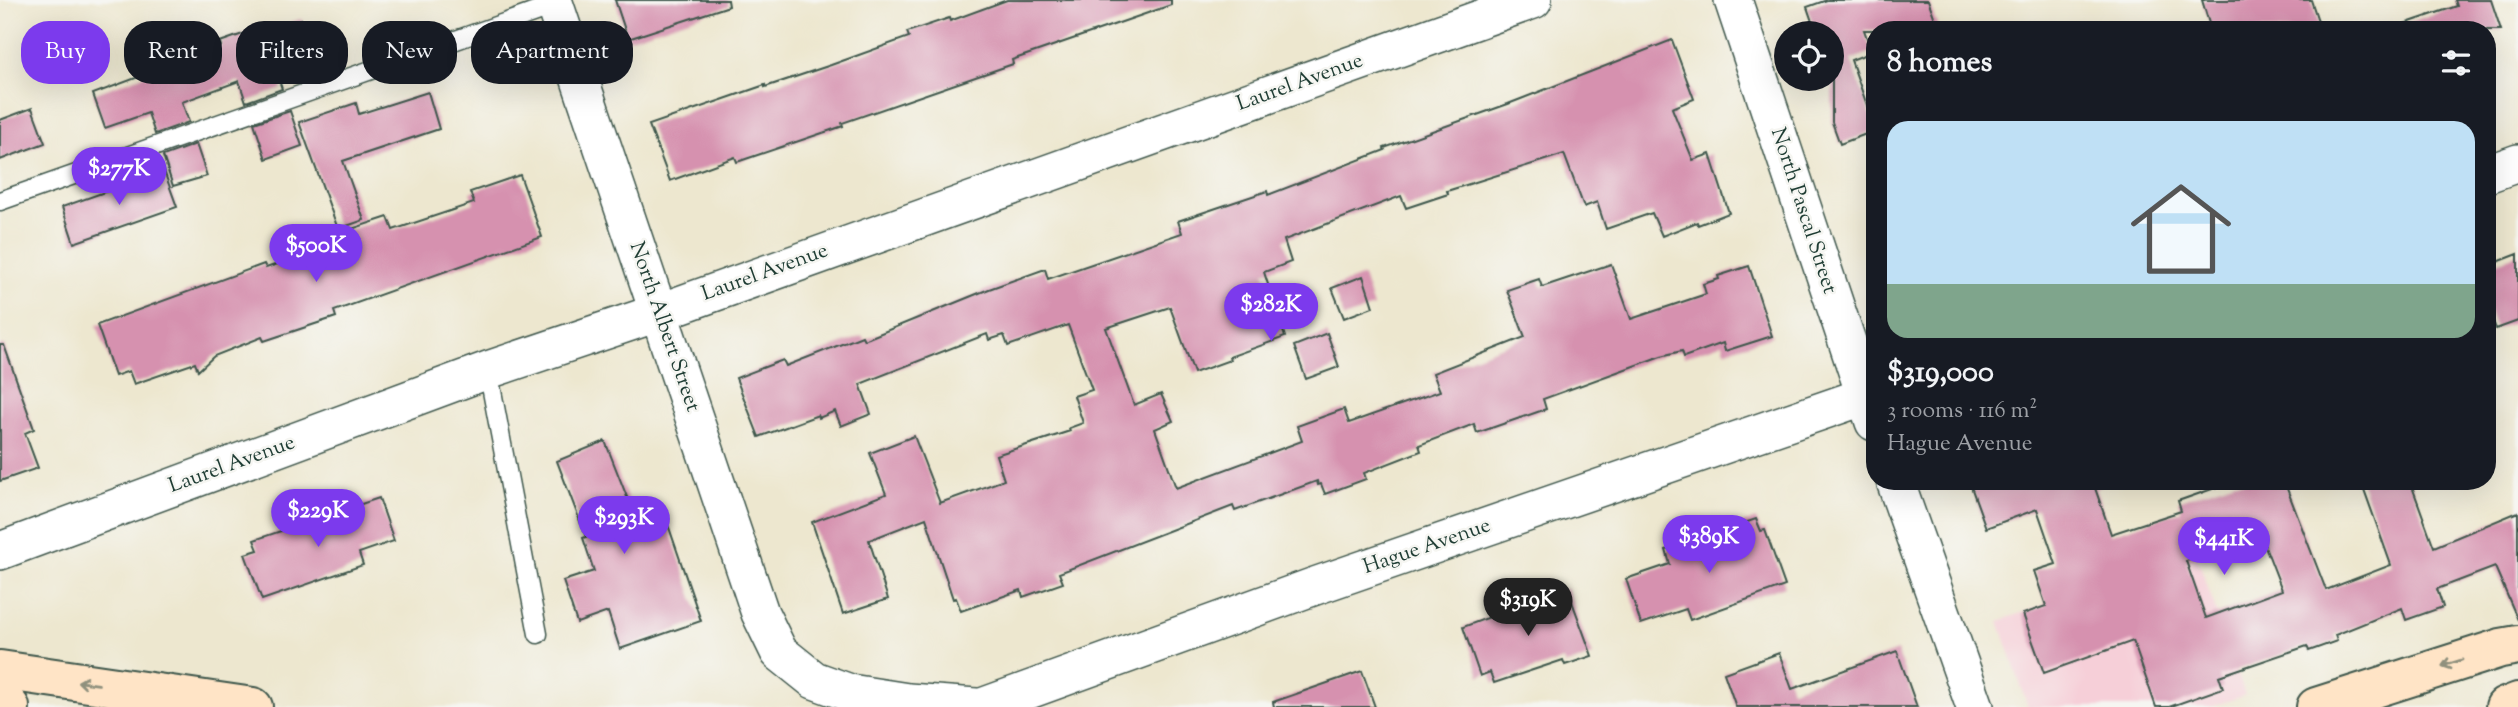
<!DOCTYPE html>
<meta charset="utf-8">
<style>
body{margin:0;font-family:"Sorts Mill Goudy",serif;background:#242831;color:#f1f3f6;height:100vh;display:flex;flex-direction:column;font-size:26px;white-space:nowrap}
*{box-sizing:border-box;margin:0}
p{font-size:23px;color:#9ea1a6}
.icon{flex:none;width:38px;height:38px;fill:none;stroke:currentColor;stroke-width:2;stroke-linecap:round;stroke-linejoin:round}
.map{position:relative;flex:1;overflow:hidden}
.details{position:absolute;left:1866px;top:21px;width:630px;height:469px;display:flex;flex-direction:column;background:#171b24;border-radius:28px;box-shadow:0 7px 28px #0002}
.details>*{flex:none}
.guide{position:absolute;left:21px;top:21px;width:665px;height:63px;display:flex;gap:14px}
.tools{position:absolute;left:1774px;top:21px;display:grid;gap:14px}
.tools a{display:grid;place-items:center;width:70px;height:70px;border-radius:50%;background:#171b24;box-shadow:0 7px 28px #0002;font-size:35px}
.price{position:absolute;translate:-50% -60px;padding:0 16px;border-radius:24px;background:#7c3aed;color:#fff;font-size:23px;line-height:46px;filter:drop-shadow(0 2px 4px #0008)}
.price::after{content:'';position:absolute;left:50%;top:42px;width:21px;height:16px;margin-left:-10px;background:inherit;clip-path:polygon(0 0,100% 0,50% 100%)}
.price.current{background:#222;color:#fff}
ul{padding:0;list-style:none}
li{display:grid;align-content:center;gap:14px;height:371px;padding:0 21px}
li+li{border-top:2px solid #363941}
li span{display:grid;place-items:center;height:217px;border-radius:21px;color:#555}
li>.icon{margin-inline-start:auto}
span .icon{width:126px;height:126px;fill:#fffc;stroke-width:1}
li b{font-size:30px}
h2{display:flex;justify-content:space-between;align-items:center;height:84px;padding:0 21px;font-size:30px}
.pill{padding:0 24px;border-radius:28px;background:#171b24;box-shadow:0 7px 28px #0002;font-size:24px;line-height:63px}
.pill.current{background:#7c3aed;color:#fff}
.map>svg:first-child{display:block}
.built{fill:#f6cfd8}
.building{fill:#d691af;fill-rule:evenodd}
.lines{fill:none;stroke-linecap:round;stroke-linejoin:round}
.lane-casing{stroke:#3e564b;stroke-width:21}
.street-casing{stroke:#3e564b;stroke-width:40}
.secondary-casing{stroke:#3e564b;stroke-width:42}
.lane{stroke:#fff;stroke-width:18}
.street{stroke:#fff;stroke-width:37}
.secondary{stroke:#ffe4c6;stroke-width:38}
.oneway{stroke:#8f907d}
.labels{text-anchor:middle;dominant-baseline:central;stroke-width:5;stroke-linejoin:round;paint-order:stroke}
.street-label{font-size:21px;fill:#1f3d34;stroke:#f6f6f2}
</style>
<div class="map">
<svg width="2518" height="707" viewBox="0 0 2518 707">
<rect width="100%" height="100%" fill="#f6f6f2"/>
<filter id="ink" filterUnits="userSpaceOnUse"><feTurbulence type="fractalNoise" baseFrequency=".0143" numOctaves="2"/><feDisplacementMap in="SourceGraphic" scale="14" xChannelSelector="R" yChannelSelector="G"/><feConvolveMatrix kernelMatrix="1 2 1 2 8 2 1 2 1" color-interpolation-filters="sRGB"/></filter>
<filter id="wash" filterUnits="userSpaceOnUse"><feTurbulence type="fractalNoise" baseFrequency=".00686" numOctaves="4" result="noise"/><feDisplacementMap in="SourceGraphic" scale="28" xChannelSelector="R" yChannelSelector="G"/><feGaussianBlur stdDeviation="1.57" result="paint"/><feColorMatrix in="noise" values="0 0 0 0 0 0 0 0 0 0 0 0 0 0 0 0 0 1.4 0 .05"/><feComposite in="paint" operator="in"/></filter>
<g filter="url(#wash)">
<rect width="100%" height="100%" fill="#ede7cf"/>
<path class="built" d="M 2195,550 L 2245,695 L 2211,707 L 2028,707 L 1999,621 Z"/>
<g id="blocks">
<path class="building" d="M 615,0 L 728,0 L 729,6 L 628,39 Z
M 1007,0 L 1171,0 L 1171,5 L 1012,60 L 1013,64 L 842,123 L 843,126 L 737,162 L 735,157 L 670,181 L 649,125 L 765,85 L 765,87 L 831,65 L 909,37 L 907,32 L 949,18 L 950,21 Z
M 1827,0 L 1928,0 L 1939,30 L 1864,30 L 1872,52 L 1851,60 L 1874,125 L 1874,131 L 1840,144 L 1832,122 L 1832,33 L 1816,33 L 1807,7 Z
M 2202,0 L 2311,0 L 2321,30 L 2211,30 Z
M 2455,0 L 2491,0 L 2501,30 L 2402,30 L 2401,25 L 2457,6 Z
M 301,19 L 312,54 L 274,66 L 282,89 L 246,102 L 239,81 L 182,102 L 189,122 L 155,134 L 148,113 L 105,128 L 93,94 L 221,46 L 220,42 L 260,28 L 261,32 Z
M 1672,40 L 1694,99 L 1672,108 L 1693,160 L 1710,154 L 1729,213 L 1698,225 L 1697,222 L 1662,236 L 1652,213 L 1606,229 L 1597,202 L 1584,207 L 1564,154 L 1447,191 L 1448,194 L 1406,208 L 1401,196 L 1284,240 L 1291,262 L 1264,272 L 1285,337 L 1229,357 L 1230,360 L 1194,373 L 1170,307 L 1106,328 L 1134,405 L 1161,394 L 1173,421 L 1155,429 L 1176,488 L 1302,441 L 1297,426 L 1344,409 L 1349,423 L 1440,391 L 1433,373 L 1525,337 L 1507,290 L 1539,279 L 1542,287 L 1611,264 L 1631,319 L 1706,294 L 1703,284 L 1719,279 L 1718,276 L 1749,266 L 1772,336 L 1725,351 L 1723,343 L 1684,357 L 1682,351 L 1661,356 L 1543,399 L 1546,409 L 1477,433 L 1474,424 L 1419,445 L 1421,451 L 1364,473 L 1366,479 L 1325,494 L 1321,484 L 1318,485 L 1317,481 L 1235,511 L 1233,506 L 1059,573 L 1063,583 L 1023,597 L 1021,590 L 961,611 L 956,598 L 953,599 L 926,518 L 869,540 L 888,599 L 843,614 L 812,522 L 886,494 L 870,453 L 914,436 L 940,503 L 1004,480 L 996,455 L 1070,431 L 1069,428 L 1083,423 L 1074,396 L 1092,390 L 1068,325 L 1008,346 L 1004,335 L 989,340 L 987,334 L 860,384 L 871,414 L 841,426 L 835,411 L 819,418 L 818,415 L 759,437 L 736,378 L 783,360 L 786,366 L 862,336 L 864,340 L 989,289 L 1045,269 L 1048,279 L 1182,233 L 1178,221 L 1267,191 L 1268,195 L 1385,150 L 1384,148 L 1508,104 Z
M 428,92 L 439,129 L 343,161 L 364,220 L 338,229 L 299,122 L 356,103 L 359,114 Z
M 32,108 L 45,143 L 0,160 L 0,120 Z
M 290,111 L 302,146 L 266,159 L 254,123 Z
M 196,144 L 207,176 L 173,186 L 163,156 Z
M 164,171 L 177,207 L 74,243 L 62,207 Z
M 520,175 L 542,237 L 334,311 L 336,317 L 264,341 L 262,337 L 214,356 L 198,371 L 195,363 L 134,384 L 129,371 L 115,376 L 97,325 L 264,264 L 266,268 L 343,242 L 339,233 L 388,217 L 393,230 L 474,203 L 470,192 Z
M 2518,254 L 2518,321 L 2496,329 L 2487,304 L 2487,266 Z
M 1363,276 L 1373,307 L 1344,318 L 1332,288 Z
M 1327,333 L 1339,367 L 1306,379 L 1294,346 Z
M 0,345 L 4,345 L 34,429 L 25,433 L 38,468 L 0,481 Z
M 605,441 L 636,520 L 663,510 L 701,621 L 620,649 L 608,612 L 577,623 L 563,581 L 594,571 L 583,538 L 586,537 L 557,461 Z
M 1969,481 L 2103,481 L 2104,484 L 2095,488 L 2111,534 L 2181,511 L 2178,501 L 2235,481 L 2284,481 L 2326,590 L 2391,565 L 2361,481 L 2410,481 L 2434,547 L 2518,512 L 2518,620 L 2495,567 L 2437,589 L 2443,607 L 2406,620 L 2402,608 L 2335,635 L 2337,641 L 2309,651 L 2307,646 L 2219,676 L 2223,688 L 2169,707 L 2156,707 L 2133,641 L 2044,673 L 2023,614 L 2046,606 L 2034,571 L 2056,564 L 2037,509 L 1986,528 ZM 2260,533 L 2282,590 L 2206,618 L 2186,561 Z
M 379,498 L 394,541 L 359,553 L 363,565 L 262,600 L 245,554 L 258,550 L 254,540 Z
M 1756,519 L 1761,531 L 1765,530 L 1785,586 L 1690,620 L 1686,609 L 1641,624 L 1626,579 L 1670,564 L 1666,550 Z
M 1567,588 L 1592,656 L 1565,665 L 1563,660 L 1494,683 L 1490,672 L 1480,676 L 1463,627 Z
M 1897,651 L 1917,707 L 1736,707 L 1724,673 L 1779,653 L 1792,689 Z
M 1362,671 L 1375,707 L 1274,707 L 1273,702 Z"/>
</g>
</g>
<g filter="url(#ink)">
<use href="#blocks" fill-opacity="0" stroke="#3e564b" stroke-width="2"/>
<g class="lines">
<defs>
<path id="lane" d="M 0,201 L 558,4
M 488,370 L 538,634"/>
<path id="street" d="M 553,0 L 760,613 L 779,652 L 814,680 L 850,693 L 908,702 L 976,707
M 1733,0 L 1874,422
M 2487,174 L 2518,163
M 1895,481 L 1975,707
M 0,551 L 488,370 L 660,312 L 1533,0
M 982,707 L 1315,586 L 1874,393"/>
<path id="secondary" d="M 0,670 L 253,707
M 0,705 L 10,707
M 2316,707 L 2501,648 L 2518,645
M 2505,707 L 2518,702"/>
</defs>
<use href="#lane" class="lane-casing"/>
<use href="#street" class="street-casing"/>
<use href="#secondary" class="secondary-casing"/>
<use href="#lane" class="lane"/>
<use href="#street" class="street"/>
<use href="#secondary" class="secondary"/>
</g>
<defs><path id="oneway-shaft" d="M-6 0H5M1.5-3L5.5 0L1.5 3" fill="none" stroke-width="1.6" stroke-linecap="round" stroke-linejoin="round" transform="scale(1.75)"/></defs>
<g class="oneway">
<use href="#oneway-shaft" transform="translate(2452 663) rotate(163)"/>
<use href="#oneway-shaft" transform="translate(88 683) rotate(-172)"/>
</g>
</g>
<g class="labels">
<g class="street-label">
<text transform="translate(1300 83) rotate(-20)">Laurel Avenue</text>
<text transform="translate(1803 211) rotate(72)">North Pascal Street</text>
<text transform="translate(765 273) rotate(-20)">Laurel Avenue</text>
<text transform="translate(664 327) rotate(71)">North Albert Street</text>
<text transform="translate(232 465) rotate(-20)">Laurel Avenue</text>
<text transform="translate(1427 547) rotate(-19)">Hague Avenue</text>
</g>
</g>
</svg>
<div class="tools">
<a><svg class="icon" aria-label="locate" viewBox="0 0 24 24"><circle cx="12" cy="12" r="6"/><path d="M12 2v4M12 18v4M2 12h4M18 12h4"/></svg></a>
</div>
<b class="price" style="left:119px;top:207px">$277K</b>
<b class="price" style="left:316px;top:284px">$500K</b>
<b class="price" style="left:1271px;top:343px">$282K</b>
<b class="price" style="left:318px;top:549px">$229K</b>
<b class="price" style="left:624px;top:556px">$293K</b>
<b class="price" style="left:1709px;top:575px">$389K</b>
<b class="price" style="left:2224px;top:577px">$441K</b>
<b class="price current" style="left:1528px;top:638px">$319K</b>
<div class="guide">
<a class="pill current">Buy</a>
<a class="pill">Rent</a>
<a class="pill">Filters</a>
<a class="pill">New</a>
<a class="pill">Apartment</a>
</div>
<section class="details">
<h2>8 homes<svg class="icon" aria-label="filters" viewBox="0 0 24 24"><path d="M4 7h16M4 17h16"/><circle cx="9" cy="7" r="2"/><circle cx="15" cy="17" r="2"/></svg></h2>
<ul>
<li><span style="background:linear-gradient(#bfe0f5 75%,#7fa58c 0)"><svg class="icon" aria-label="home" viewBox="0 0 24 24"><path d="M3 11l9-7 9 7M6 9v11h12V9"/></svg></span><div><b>$319,000</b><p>3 rooms · 116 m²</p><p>Hague Avenue</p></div></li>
</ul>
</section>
</div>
